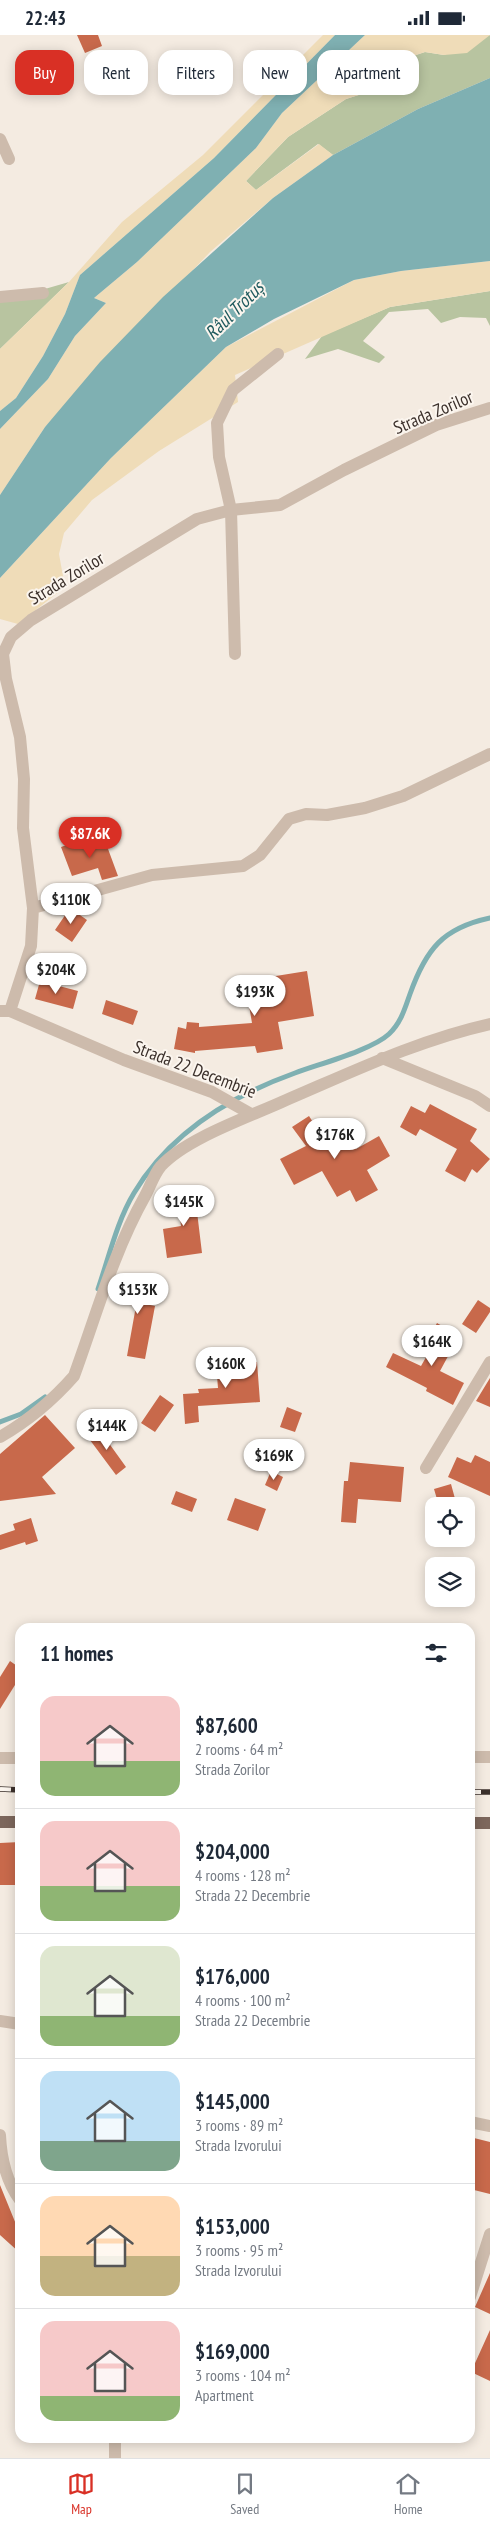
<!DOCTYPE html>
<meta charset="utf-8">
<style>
body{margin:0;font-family:"PT Sans Narrow",sans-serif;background:#f6f6f7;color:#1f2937;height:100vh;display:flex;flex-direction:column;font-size:19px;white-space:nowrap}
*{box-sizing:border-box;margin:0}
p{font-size:16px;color:#747a83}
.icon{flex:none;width:28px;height:28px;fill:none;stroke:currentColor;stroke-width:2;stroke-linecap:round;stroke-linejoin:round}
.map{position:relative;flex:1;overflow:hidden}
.details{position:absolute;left:15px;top:1588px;width:460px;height:820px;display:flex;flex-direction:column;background:#fff;border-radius:15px;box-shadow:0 2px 12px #0003}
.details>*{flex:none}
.top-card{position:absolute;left:15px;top:15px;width:460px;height:45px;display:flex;gap:10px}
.controls{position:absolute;left:425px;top:1462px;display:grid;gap:10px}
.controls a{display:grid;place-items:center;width:50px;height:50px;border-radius:10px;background:#fff;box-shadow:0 2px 12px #0003;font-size:25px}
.price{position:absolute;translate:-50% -42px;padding:0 11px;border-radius:18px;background:#fff;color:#222;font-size:16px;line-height:32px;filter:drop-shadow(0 1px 2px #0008)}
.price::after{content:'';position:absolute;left:50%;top:30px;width:15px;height:11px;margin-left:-8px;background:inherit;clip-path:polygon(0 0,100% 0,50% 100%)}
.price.on{background:#d93025;color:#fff}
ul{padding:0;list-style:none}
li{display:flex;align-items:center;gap:15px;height:125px;padding:0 25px}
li+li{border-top:1px solid #e0e1e3}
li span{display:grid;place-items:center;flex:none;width:140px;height:100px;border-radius:15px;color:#555}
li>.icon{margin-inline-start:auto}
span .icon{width:60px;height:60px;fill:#fffc;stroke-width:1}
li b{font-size:21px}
h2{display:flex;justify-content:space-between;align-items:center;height:60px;padding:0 25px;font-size:21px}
.chip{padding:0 18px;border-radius:15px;background:#fff;box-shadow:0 2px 12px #0003;font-size:18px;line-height:45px}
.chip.on{background:#d93025;color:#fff}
.status{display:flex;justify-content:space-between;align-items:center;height:35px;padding:0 25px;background:#fff;direction:ltr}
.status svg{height:14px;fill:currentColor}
.tab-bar{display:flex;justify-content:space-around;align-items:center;height:70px;border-top:1px solid #e0e1e3;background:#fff;font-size:14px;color:#747a83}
.tab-bar a{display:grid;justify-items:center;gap:2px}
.tab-bar .on{color:#d93025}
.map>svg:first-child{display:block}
.green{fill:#b8c4a0}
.sand{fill:#efdcb8}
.water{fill:#7fb0b2}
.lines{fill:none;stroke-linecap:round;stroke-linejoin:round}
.stream{stroke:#7fb0b2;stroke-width:5}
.building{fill:#c8694b}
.minor{stroke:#cdbbac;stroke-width:12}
.tertiary{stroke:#cdbbac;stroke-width:12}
.primary{stroke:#7d675c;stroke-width:12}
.rail-casing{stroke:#3b302b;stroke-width:5.5}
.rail{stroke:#fbf5ee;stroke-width:4;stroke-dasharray:11;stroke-linecap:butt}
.labels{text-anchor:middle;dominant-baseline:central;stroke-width:4;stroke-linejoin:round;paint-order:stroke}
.street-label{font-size:18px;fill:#3b302b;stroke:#fbf5ee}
.water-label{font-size:19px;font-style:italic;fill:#1f5a5e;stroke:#fbf5ee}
</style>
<div class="status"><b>22:43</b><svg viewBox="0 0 49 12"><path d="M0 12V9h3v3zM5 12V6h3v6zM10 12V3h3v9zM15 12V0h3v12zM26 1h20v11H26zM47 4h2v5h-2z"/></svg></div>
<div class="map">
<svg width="490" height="2423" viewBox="0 0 490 2423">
<rect width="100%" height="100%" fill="#f4ebe1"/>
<path class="green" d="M 490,0 L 490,43 L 418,74 L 333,120 L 318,109 L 256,155 L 246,146 L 288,102 L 346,64 L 384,52 L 407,23 L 425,17 L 444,20 Z
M 69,247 L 0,314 L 0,267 Z
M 490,256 L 490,291 L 486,283 L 460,282 L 441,288 L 428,274 L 389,277 L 363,306 L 385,322 L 379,328 L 338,314 L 305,324 L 322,301 L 390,272 Z"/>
<path class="sand" d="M 323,0 L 335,0 L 214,123 L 80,240 L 65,279 L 43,321 L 16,363 L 0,376 L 0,314 L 69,247 L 122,187 L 203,120 Z
M 365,0 L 490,0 L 467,18 L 444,20 L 425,17 L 407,23 L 384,52 L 346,64 L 288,102 L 246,146 L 256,155 L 319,109 L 333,120 L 273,163 L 210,217 L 45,392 L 0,460 L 0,394 L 48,344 L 75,301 L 106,268 L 94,263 L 137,227 L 256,113 L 282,78 Z
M 490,226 L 490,256 L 390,272 L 235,340 L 238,367 L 159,416 L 92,465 L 64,498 L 59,519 L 65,552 L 18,589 L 0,584 L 0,543 L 111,423 L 226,312 L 354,245 L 401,236 Z"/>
<path class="water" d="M 335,0 L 365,0 L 282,78 L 256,113 L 137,227 L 94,263 L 106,268 L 75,301 L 48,344 L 0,394 L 0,376 L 16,363 L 43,321 L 65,279 L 80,240 L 214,123 Z
M 490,43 L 490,226 L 401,236 L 354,245 L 274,284 L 226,312 L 111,423 L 0,543 L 0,460 L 45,392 L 100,327 L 163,262 L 273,163 L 333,120 L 418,74 Z"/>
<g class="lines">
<path class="stream" d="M 98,1254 C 109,1222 117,1186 134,1158 C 170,1098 231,1061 295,1038 C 319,1029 372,1015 389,999 C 401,988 405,973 410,959 C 426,914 443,893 490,883
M 0,1387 L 21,1379 L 45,1362"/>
</g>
<path class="building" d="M 77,0 L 98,0 L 102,11 L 85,18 Z
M 104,803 L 118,841 L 102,845 L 98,833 L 72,841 L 61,812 L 78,806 L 80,812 Z
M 70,873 L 87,885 L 72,907 L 55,895 Z
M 307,936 L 314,981 L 278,987 L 283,1014 L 257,1018 L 255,1011 L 195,1016 L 195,1018 L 174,1014 L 178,992 L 186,994 L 187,987 L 199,988 L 199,992 L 252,988 L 245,946 Z
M 40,946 L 78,956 L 73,974 L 35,964 Z
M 106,965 L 138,976 L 133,990 L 102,979 Z
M 430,1069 L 477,1094 L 470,1106 L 490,1124 L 477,1138 L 472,1134 L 465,1147 L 445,1136 L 457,1114 L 420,1094 L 416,1101 L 400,1092 L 411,1071 L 425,1078 Z
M 309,1081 L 324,1104 L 345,1093 L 356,1114 L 379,1101 L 390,1121 L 367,1135 L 378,1155 L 356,1167 L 350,1155 L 337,1162 L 322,1136 L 294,1150 L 280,1124 L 306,1111 L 292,1092 Z
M 194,1152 L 202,1218 L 167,1223 L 163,1194 L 181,1191 L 176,1154 Z
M 124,1242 L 149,1246 L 145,1269 L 155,1271 L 145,1324 L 127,1321 L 136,1271 L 119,1268 Z
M 478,1265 L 490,1273 L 490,1277 L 476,1298 L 462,1289 Z
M 437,1288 L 459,1301 L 440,1336 L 464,1348 L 453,1370 L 426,1356 L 427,1353 L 386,1332 L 393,1318 L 421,1331 L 433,1310 L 427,1306 Z
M 257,1327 L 260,1367 L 198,1371 L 199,1387 L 185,1389 L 183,1359 L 199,1358 L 198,1354 L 218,1353 L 216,1329 Z
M 490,1343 L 490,1372 L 476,1366 Z
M 160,1360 L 174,1370 L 155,1397 L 141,1388 Z
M 287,1372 L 302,1378 L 295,1397 L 280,1392 Z
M 45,1380 L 75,1413 L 42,1442 L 56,1459 L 0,1466 L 0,1419 Z
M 98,1393 L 126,1432 L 116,1440 L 87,1401 Z
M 475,1420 L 490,1427 L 490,1461 L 448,1442 L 457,1422 L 471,1428 Z
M 350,1427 L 404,1432 L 401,1467 L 358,1464 L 356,1488 L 341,1487 L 344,1446 L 348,1446 Z
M 271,1436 L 283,1442 L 277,1456 L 265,1450 Z
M 451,1449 L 457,1471 L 439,1471 L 434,1454 Z
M 176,1456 L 197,1464 L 192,1477 L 171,1469 Z
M 235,1463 L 266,1474 L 258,1496 L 227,1485 Z
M 31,1483 L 38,1506 L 26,1510 L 25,1507 L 0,1515 L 0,1500 L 15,1495 L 13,1489 Z
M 10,1626 L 20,1633 L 20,1642 L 0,1674 L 0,1642 Z
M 20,1807 L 20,1850 L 0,1850 L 0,1808 Z
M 470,2102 L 490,2107 L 490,2159 L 470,2154 Z
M 0,2150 L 20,2199 L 20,2218 L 0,2200 Z
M 490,2238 L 490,2279 L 475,2272 Z
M 490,2295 L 490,2346 L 471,2337 Z"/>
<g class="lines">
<path class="minor" d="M 0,104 L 9,124
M 0,262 L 43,258
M 235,619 L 231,475 L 219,422 L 217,388 L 233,355 L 278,319
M 33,873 L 152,840 L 243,831 L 260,820 L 289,784 L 306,779 L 327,780 L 365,773 L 403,761 L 490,719
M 0,976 L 10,976 L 124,1025 L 212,1057 L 251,1079
M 10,976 L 31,911 L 33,873 L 23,793 L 24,744 L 20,702 L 6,644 L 3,619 L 11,602 L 31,585 L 197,484 L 231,475 L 280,470 L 344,435 L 436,390 L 490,373
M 382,1023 L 475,1061 L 490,1071
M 0,1402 C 28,1386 52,1366 74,1341 C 96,1281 113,1218 145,1161 C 150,1152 154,1139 161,1131 C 187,1103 249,1082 284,1066 C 352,1037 418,1005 490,989
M 426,1433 L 490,1327
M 470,1722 L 490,1722
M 0,1723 L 20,1723
M 0,2100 C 1,2123 6,2146 20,2165
M 470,2262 L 490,2199
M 115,2402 L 115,2423"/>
<path class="tertiary" d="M 0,1986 L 20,1989
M 470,2087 L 490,2091"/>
<path class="primary" d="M 0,1787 L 20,1787
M 470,1788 L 490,1788"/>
<defs>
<path id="rail" d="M 0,1754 L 20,1755
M 470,1757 L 490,1757"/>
</defs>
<use href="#rail" class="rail-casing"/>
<use href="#rail" class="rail"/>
</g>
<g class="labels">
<g class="street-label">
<text transform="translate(433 377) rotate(-23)">Strada Zorilor</text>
<text transform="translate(66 543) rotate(-31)">Strada Zorilor</text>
<text transform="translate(195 1034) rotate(21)">Strada 22 Decembrie</text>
</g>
<g class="water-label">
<text transform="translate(234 275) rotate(-45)">Râul Trotuș</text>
</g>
</g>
</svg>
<div class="controls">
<a><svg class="icon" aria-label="locate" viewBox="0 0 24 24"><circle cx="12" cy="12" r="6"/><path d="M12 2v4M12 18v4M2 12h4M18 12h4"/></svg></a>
<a><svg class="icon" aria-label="layers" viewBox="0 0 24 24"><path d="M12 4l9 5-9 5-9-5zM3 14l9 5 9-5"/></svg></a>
</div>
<b class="price on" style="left:90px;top:824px">$87.6K</b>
<b class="price" style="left:71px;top:890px">$110K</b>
<b class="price" style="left:56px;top:960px">$204K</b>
<b class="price" style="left:255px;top:982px">$193K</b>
<b class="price" style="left:335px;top:1125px">$176K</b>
<b class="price" style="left:184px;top:1192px">$145K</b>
<b class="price" style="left:138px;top:1280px">$153K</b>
<b class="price" style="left:432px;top:1332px">$164K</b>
<b class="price" style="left:226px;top:1354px">$160K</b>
<b class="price" style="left:107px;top:1416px">$144K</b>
<b class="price" style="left:274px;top:1446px">$169K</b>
<div class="top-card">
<a class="chip on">Buy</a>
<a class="chip">Rent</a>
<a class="chip">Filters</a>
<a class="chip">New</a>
<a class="chip">Apartment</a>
</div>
<section class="details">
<h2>11 homes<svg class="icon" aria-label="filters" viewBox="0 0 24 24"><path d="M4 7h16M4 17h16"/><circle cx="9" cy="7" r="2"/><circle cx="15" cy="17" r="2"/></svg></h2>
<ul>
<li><span style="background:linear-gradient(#f6c9c9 65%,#8fb573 0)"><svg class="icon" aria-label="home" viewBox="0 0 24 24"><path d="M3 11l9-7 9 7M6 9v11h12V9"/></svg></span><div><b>$87,600</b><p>2 rooms · 64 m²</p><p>Strada Zorilor</p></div></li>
<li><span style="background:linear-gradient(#f6c9c9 65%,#8fb573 0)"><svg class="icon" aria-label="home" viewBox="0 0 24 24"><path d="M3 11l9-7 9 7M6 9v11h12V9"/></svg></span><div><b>$204,000</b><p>4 rooms · 128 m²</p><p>Strada 22 Decembrie</p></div></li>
<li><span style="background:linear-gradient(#dfe7d0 70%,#8fb573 0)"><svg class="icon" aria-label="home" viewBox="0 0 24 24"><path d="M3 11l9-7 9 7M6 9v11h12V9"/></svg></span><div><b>$176,000</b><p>4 rooms · 100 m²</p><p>Strada 22 Decembrie</p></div></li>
<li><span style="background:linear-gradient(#bfe0f5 70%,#7fa58c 0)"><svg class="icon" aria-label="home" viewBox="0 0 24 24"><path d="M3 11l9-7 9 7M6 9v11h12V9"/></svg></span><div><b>$145,000</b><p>3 rooms · 89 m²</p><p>Strada Izvorului</p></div></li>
<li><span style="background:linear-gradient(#ffd9b3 60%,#c2b280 0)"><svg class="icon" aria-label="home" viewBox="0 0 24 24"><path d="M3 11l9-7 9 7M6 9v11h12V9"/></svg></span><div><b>$153,000</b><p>3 rooms · 95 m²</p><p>Strada Izvorului</p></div></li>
<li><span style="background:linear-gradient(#f6c9c9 75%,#8fb573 0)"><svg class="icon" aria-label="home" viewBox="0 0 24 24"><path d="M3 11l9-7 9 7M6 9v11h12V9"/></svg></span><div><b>$169,000</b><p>3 rooms · 104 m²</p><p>Apartment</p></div></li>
</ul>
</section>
</div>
<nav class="tab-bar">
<a class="on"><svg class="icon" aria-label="map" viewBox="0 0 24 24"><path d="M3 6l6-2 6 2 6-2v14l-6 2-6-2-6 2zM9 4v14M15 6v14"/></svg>Map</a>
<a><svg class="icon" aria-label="saved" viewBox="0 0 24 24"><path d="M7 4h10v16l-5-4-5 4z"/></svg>Saved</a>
<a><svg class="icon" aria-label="home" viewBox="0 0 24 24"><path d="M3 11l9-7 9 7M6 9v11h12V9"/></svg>Home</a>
</nav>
